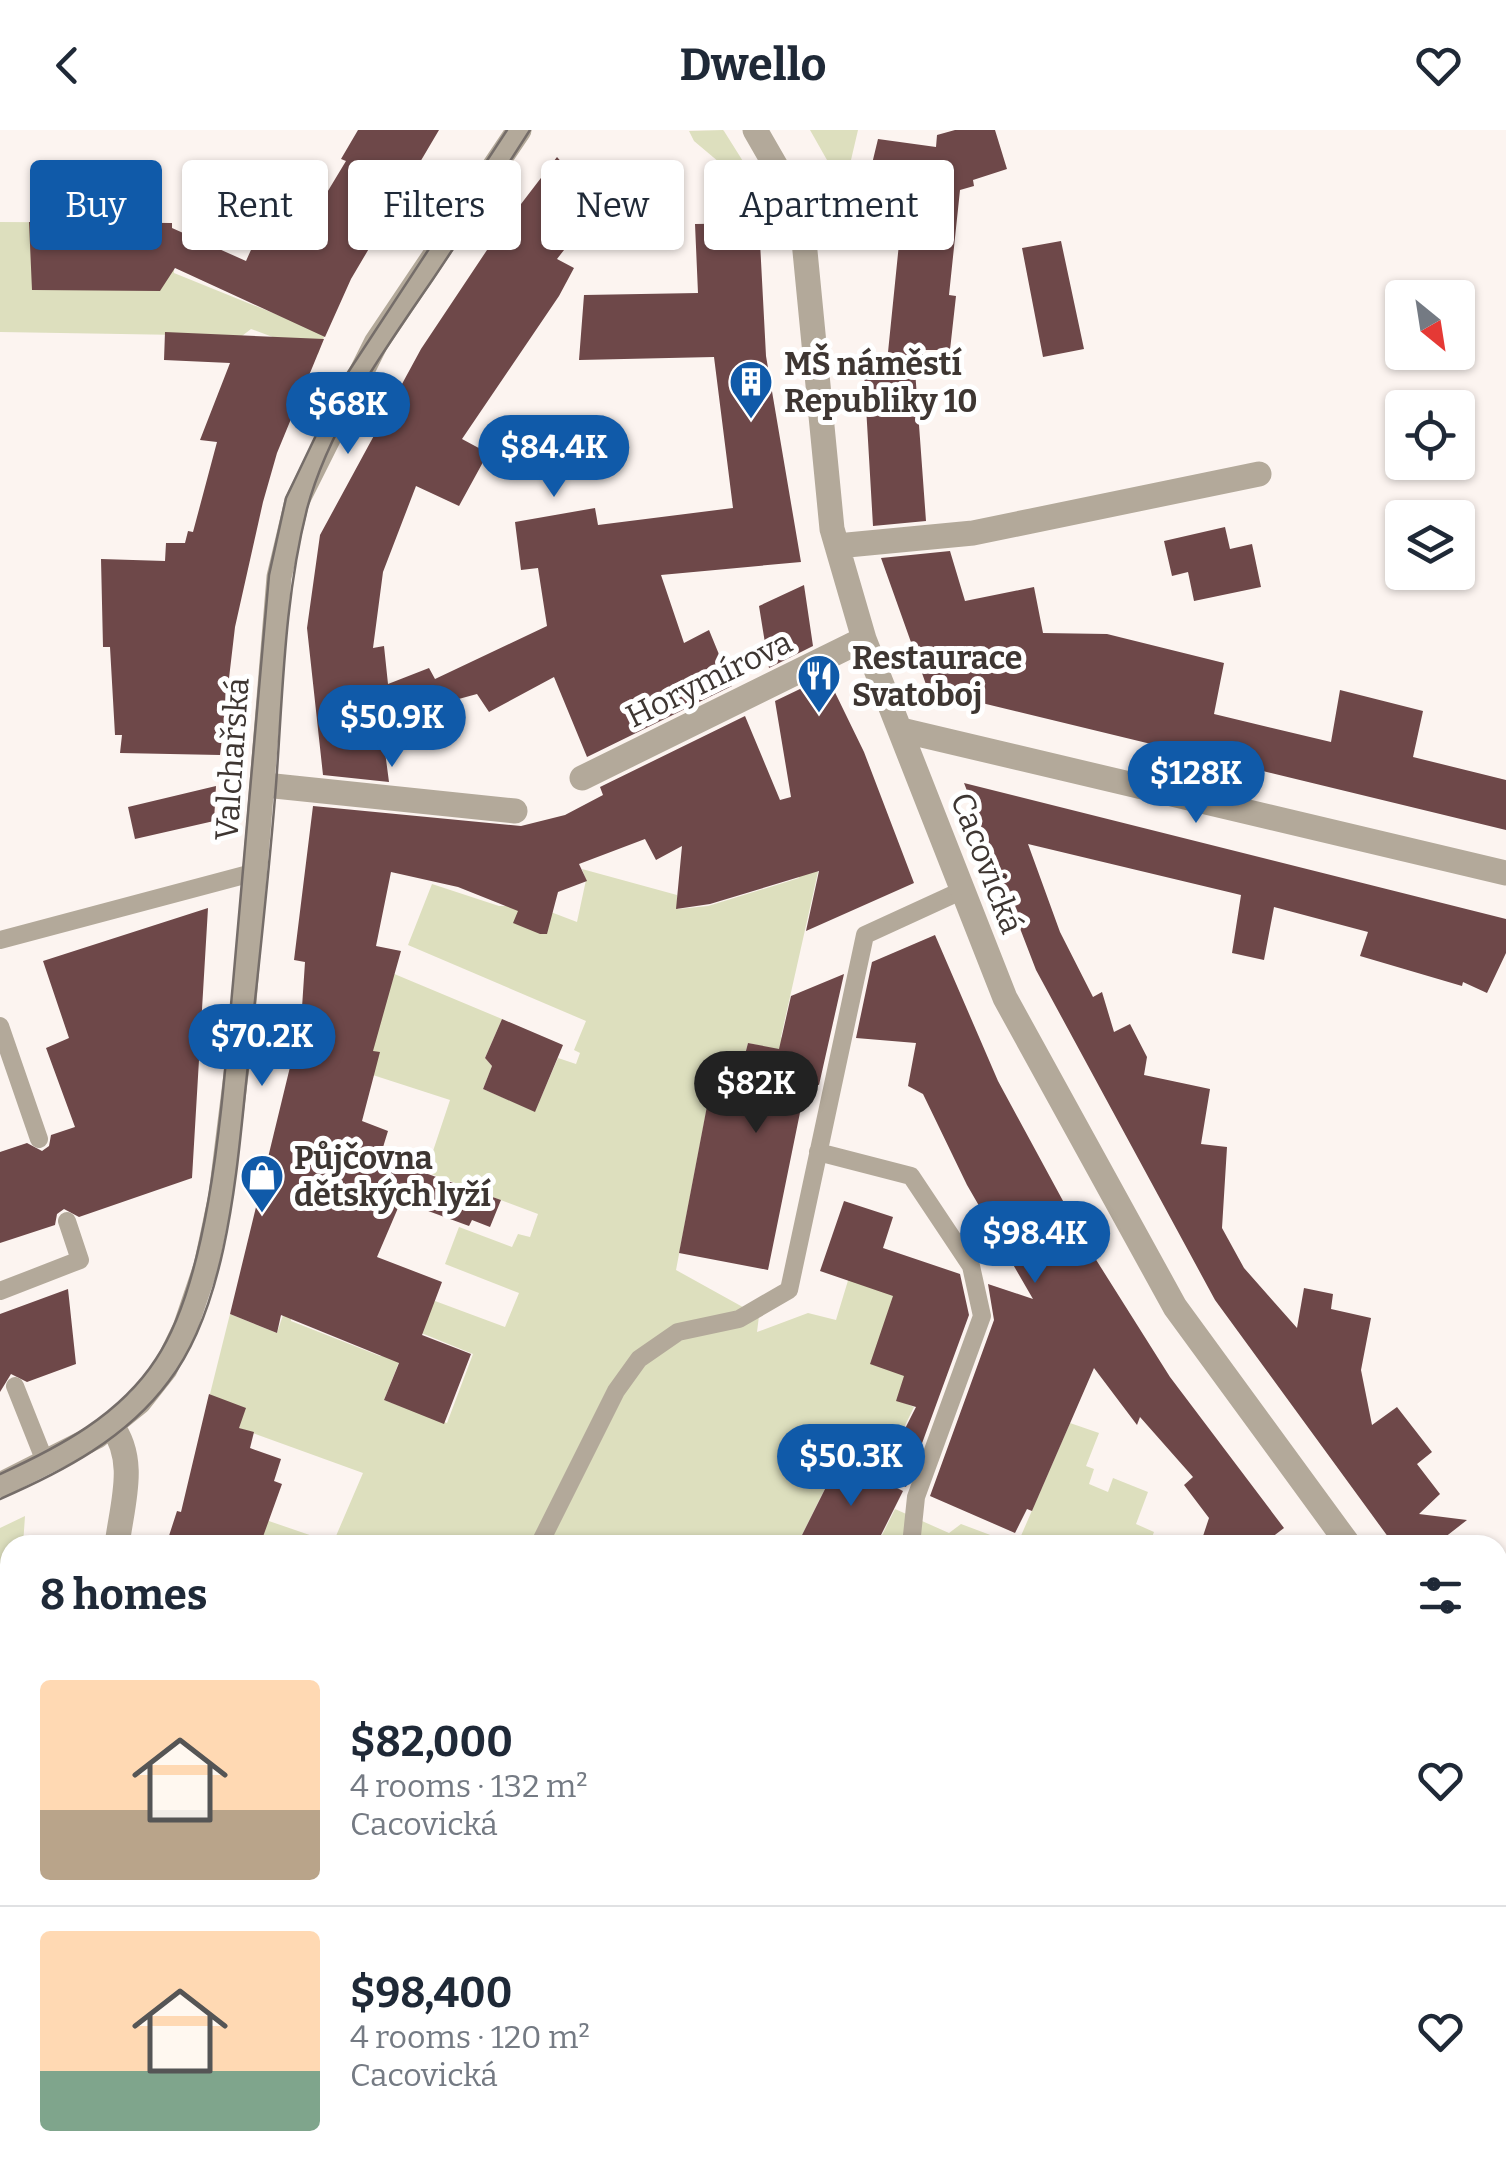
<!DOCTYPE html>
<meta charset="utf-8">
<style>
body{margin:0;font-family:Bitter,serif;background:#f2f2f3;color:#1f2937;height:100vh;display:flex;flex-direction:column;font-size:38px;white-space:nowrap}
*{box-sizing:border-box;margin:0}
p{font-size:32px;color:#747a83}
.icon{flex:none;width:55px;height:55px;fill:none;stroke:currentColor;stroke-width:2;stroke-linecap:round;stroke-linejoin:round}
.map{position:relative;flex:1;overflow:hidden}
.panel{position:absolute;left:0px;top:1405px;width:1508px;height:642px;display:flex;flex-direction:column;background:#fff;border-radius:30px 30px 0 0;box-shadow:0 2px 8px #0004}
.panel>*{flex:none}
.hud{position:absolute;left:30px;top:30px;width:1000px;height:90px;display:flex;gap:20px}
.needle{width:65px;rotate:150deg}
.controls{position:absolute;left:1385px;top:150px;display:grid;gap:20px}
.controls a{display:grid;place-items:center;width:90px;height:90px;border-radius:10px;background:#fff;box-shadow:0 2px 8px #0004;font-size:50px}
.price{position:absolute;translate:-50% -85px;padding:0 22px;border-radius:35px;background:#105aa9;color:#fff;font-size:32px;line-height:65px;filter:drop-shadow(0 2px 5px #0008)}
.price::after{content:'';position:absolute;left:50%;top:60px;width:30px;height:22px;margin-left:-15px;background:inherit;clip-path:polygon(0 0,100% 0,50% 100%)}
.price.current{background:#222;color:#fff}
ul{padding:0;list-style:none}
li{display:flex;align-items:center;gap:30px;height:250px;padding:0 40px}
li+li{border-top:2px solid #e0e1e3}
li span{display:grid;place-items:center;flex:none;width:280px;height:200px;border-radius:10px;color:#555}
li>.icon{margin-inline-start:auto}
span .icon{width:120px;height:120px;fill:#fffc;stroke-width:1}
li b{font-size:42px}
h2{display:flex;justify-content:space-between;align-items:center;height:120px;padding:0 40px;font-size:42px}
.tag{padding:0 35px;border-radius:10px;background:#fff;box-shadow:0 2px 8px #0004;font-size:35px;line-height:90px}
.tag.current{background:#105aa9;color:#fff}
header{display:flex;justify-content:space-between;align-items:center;height:130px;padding:0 40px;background:#fff;font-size:45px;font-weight:700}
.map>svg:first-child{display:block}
.green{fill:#dddfbe}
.water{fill:#c19bae}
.building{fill:#6e4849}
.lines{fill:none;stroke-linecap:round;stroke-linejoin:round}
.lane{stroke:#b3a99a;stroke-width:18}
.street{stroke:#b3a99a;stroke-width:25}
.tram{stroke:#756d69;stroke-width:2.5}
.labels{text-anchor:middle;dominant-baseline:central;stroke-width:10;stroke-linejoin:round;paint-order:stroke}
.poi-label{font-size:32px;font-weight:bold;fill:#3e3632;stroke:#fff;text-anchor:start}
.street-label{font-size:32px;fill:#3e3632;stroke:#fff}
</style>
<header><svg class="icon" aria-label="back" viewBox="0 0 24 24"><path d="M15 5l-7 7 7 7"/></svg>Dwello<svg class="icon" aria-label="heart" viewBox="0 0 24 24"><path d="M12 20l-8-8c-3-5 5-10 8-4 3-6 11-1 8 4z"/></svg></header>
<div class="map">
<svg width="1506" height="2047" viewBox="0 0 1506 2047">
<rect width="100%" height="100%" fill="#fcf4f0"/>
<path class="green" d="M 723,0 L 724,1 L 771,76 L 694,11 L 689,1 Z
M 810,0 L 858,0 L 844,60 Z
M 0,92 L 172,93 L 174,143 L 325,204 L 318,224 L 251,199 L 242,206 L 0,202 Z
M 813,730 L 818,742 L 781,907 L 797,924 L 748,913 L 741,940 L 715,935 L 676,1140 L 759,1186 L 757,1202 L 808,1183 L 836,1190 L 850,1144 L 898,1161 L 906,1242 L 897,1270 L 914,1277 L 879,1349 L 839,1330 L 797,1415 L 267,1415 L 255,1411 L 263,1389 L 333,1413 L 363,1343 L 239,1298 L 210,1264 L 230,1184 L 277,1203 L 284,1182 L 291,1184 L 291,1191 L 380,1226 L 403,1222 L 384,1270 L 447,1293 L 473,1224 L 404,1196 L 435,1171 L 505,1197 L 519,1163 L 445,1134 L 459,1097 L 512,1117 L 518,1104 L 530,1107 L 538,1084 L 426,1042 L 450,970 L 345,936 L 392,843 L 502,889 L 485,928 L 492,936 L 483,959 L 535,981 L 558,928 L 576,934 L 580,923 L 574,920 L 586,891 L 408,815 L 432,754 L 499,776 L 535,776 L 577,792 L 586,750 L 582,739 L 677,765 L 678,779 L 708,776 L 799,748 L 796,737 Z
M 1070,1293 L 1099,1303 L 1086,1336 L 1094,1339 L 1089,1354 L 1108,1362 L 1113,1348 L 1148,1362 L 1136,1394 L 1154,1402 L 1149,1415 L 877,1415 L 895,1379 L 949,1403 L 961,1394 L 1017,1415 Z
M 25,1386 L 23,1415 L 10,1415 L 6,1699 L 10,1969 L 0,1967 L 0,1398 Z
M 479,2038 L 940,2038 L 938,2044 L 961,2047 L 532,2047 L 477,2042 Z"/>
<path class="water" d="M 0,1967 L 10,1969 L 10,2038 L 421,2038 L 532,2047 L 0,2047 Z"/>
<path class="building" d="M 358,0 L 439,0 L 351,149 L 325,207 L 175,138 L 160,161 L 32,160 L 29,92 L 172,93 L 172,98 L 246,131 L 268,82 L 308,94 L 346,31 L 341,29 Z
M 955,0 L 995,0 L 1007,39 L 973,50 L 974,56 L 960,60 L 949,165 L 956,166 L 950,220 L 923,220 L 922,240 L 915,240 L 926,391 L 873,396 L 864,242 L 886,242 L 901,94 L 866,90 L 871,38 L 878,9 L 936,17 L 937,5 Z
M 557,27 L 596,71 L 585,85 L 589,88 L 557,129 L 574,138 L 559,166 L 462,309 L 488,323 L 459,376 L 416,356 L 383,442 L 373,518 L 384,516 L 388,554 L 429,538 L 435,549 L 547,496 L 538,438 L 521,440 L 515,392 L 595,378 L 598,395 L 733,378 L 714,227 L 579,230 L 584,165 L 698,163 L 695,94 L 759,93 L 766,226 L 801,432 L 661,445 L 684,513 L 709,500 L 732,556 L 587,627 L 554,547 L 489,582 L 477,564 L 411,582 L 419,609 L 384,614 L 389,652 L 323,645 L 307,498 L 320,405 L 421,219 L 495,108 Z
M 1061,111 L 1084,219 L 1043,227 L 1022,118 Z
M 165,202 L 324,209 L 277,323 L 263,372 L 235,497 L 220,625 L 120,623 L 122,605 L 115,605 L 110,517 L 103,517 L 101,429 L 165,431 L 166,413 L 185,413 L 188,401 L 193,402 L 217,312 L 200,310 L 230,233 L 164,230 Z
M 1225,397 L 1230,419 L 1252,414 L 1261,457 L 1194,471 L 1188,442 L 1172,446 L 1164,411 Z
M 950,421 L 965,471 L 1034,457 L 1043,503 L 1107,504 L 1224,533 L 1214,584 L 1331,612 L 1340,560 L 1423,581 L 1413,627 L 1506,650 L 1506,700 L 928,560 L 881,428 Z
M 804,455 L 813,516 L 769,538 L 759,476 Z
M 827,546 L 864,622 L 914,753 L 806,801 L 819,741 L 710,774 L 676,779 L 682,716 L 656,730 L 645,709 L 579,734 L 587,751 L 558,762 L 547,804 L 540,804 L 513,793 L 518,781 L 458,757 L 391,742 L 376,816 L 401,821 L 373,921 L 380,922 L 362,991 L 388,1001 L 380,1027 L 501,1070 L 490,1097 L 472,1090 L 469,1096 L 401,1071 L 377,1127 L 442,1152 L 422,1205 L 471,1224 L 444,1294 L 384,1270 L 399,1233 L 281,1185 L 277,1203 L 230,1184 L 290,937 L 298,938 L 305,832 L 294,830 L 313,676 L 521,696 L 565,685 L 603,665 L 600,657 L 745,586 L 780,670 L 791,667 L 775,571 Z
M 964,653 L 1506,789 L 1506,823 L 1487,863 L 1463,852 L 1462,856 L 1360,826 L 1368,802 L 1274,777 L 1264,830 L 1232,823 L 1241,765 L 1028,714 L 1060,802 L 1093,867 L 1102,862 L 1114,902 L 1130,894 L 1147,927 L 1144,945 L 1210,959 L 1201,1014 L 1227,1017 L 1222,1098 L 1244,1138 L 1297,1198 L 1304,1158 L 1333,1164 L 1331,1179 L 1371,1188 L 1361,1240 L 1372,1295 L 1397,1277 L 1432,1322 L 1417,1334 L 1440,1364 L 1419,1384 L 1467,1390 L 1435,1415 L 1394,1415 L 1215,1170 L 1036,840 Z
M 216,656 L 214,691 L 135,709 L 128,677 Z
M 208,778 L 192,1048 L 79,1087 L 64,1079 L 57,1084 L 55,1095 L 0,1113 L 0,1022 L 27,1013 L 42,1021 L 49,1016 L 51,1005 L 75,997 L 46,918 L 69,908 L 43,831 Z
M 935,805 L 998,951 L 1088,1117 L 1170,1247 L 1284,1398 L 1262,1415 L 1200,1415 L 1209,1388 L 1184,1355 L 1193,1347 L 1140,1287 L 1137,1295 L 1094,1238 L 1032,1381 L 1027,1379 L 1015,1403 L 930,1366 L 994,1190 L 988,1154 L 1033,1169 L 967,1055 L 923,964 L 908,956 L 916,913 L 856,908 L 872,832 Z
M 844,844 L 819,955 L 806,953 L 768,1140 L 679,1123 L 715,934 L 741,940 L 748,913 L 779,919 L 791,866 Z
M 502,889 L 563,915 L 535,982 L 483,959 L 492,936 L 485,928 Z
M 844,1071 L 893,1087 L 883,1118 L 960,1144 L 969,1185 L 906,1357 L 881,1346 L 916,1277 L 896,1271 L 904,1246 L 870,1234 L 893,1166 L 820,1141 Z
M 68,1159 L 76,1234 L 27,1252 L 11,1244 L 0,1262 L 0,1184 Z
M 209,1264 L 246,1278 L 239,1298 L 254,1302 L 250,1318 L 281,1329 L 274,1351 L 282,1354 L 260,1415 L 166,1415 L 177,1381 L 181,1382 Z
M 840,1329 L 903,1361 L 876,1415 L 797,1415 Z"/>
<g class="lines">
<path class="lane" d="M 0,810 L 256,742
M 0,896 L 39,1009
M 818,1022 L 911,1046 L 971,1136 L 982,1186 L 916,1367 L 911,1415
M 0,1161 L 80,1130 L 67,1091
M 15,1256 L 46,1334
M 539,1415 L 616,1261 L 639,1229 L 678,1202 L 739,1189 L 789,1160 L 865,805 L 963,760"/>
<path class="street" d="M 755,0 L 789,59 L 804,111 L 832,399 L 864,509 L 1005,868 L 1175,1177 L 1349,1415
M 837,416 L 973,403 L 1259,344
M 901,600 L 1506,743
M 582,648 L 864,509
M 265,655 L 515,681
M 111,1295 C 138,1330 122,1374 117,1415
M 0,1355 L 97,1306 L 139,1272 L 165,1239 L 185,1198 L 206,1136 L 221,1065 L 242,896 L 279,447 L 297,371 L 376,213 L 519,0
M 1498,1540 L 1506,1534
M 1498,1619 L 1506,1631"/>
<path class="tram" d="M 0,1344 C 59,1317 120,1285 156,1229 C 213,1143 223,957 233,853 C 246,717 258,581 269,445 L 286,368 L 341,253 L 507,0
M 0,1369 C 64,1341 127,1308 169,1251 C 225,1178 236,1051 245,963 C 256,860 268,758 276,655 C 283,562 284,470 307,379 C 329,296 385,219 433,149 C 466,100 498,50 530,0"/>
</g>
<defs>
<symbol id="building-pin" viewBox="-11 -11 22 30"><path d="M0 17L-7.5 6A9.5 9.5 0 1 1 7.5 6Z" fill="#105aa9" stroke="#fff"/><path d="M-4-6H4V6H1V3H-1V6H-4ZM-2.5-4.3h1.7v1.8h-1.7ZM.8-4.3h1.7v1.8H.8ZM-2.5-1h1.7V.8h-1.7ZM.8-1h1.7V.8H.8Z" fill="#fff"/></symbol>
<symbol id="restaurant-pin" viewBox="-11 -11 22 30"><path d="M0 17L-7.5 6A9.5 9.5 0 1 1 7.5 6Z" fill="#105aa9" stroke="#fff"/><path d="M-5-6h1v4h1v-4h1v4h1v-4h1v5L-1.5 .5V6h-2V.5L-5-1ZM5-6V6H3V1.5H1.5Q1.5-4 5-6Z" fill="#fff"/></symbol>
<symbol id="shop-pin" viewBox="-11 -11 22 30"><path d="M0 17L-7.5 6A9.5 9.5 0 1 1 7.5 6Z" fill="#105aa9" stroke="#fff"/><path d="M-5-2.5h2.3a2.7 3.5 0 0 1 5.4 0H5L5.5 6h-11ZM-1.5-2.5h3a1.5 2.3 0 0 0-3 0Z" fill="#fff"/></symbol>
</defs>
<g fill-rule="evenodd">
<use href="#building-pin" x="726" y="227" width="50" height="68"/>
<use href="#restaurant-pin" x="794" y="521" width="50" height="68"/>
<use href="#shop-pin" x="237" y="1021" width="50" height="68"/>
</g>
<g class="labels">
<g class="poi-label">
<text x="784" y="234">MŠ náměstí<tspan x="784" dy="37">Republiky 10</tspan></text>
<text x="852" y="528">Restaurace<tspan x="852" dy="37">Svatoboj</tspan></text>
<text x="294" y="1028">Půjčovna<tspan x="294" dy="37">dětských lyží</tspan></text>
</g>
<g class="street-label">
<text transform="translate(709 549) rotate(-26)">Horymírova</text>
<text transform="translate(232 629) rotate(-86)">Valchařská</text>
<text transform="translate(987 733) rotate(69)">Cacovická</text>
</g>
</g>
</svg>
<div class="controls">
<a><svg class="needle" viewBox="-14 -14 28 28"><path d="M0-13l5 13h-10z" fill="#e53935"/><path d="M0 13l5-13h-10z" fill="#747a83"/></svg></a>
<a><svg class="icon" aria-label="locate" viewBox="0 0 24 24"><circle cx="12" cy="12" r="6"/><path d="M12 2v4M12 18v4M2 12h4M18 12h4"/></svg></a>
<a><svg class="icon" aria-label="layers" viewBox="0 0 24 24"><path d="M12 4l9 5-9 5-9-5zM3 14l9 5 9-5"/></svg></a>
</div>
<b class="price" style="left:348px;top:327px">$68K</b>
<b class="price" style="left:554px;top:370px">$84.4K</b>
<b class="price" style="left:392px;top:640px">$50.9K</b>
<b class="price" style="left:1196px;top:696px">$128K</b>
<b class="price" style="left:262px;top:959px">$70.2K</b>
<b class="price current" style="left:756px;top:1006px">$82K</b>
<b class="price" style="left:1035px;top:1156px">$98.4K</b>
<b class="price" style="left:851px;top:1379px">$50.3K</b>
<div class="hud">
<a class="tag current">Buy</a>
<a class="tag">Rent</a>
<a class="tag">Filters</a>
<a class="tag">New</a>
<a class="tag">Apartment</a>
</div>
<section class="panel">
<h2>8 homes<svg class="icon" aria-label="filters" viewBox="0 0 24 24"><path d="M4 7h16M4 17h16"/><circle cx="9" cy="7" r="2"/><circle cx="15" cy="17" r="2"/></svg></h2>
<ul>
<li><span style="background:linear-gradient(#ffd9b3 65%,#b9a48a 0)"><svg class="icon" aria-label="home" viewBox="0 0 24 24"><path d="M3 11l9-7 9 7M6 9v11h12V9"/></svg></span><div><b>$82,000</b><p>4 rooms · 132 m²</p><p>Cacovická</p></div><svg class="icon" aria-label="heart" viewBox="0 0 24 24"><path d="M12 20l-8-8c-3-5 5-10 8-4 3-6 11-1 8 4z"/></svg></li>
<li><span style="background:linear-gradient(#ffd9b3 70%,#7fa58c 0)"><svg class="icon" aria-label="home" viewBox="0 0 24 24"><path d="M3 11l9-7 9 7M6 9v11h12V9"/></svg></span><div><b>$98,400</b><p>4 rooms · 120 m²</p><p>Cacovická</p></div><svg class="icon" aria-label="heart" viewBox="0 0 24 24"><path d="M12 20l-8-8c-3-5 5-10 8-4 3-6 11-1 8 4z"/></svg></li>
</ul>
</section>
</div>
